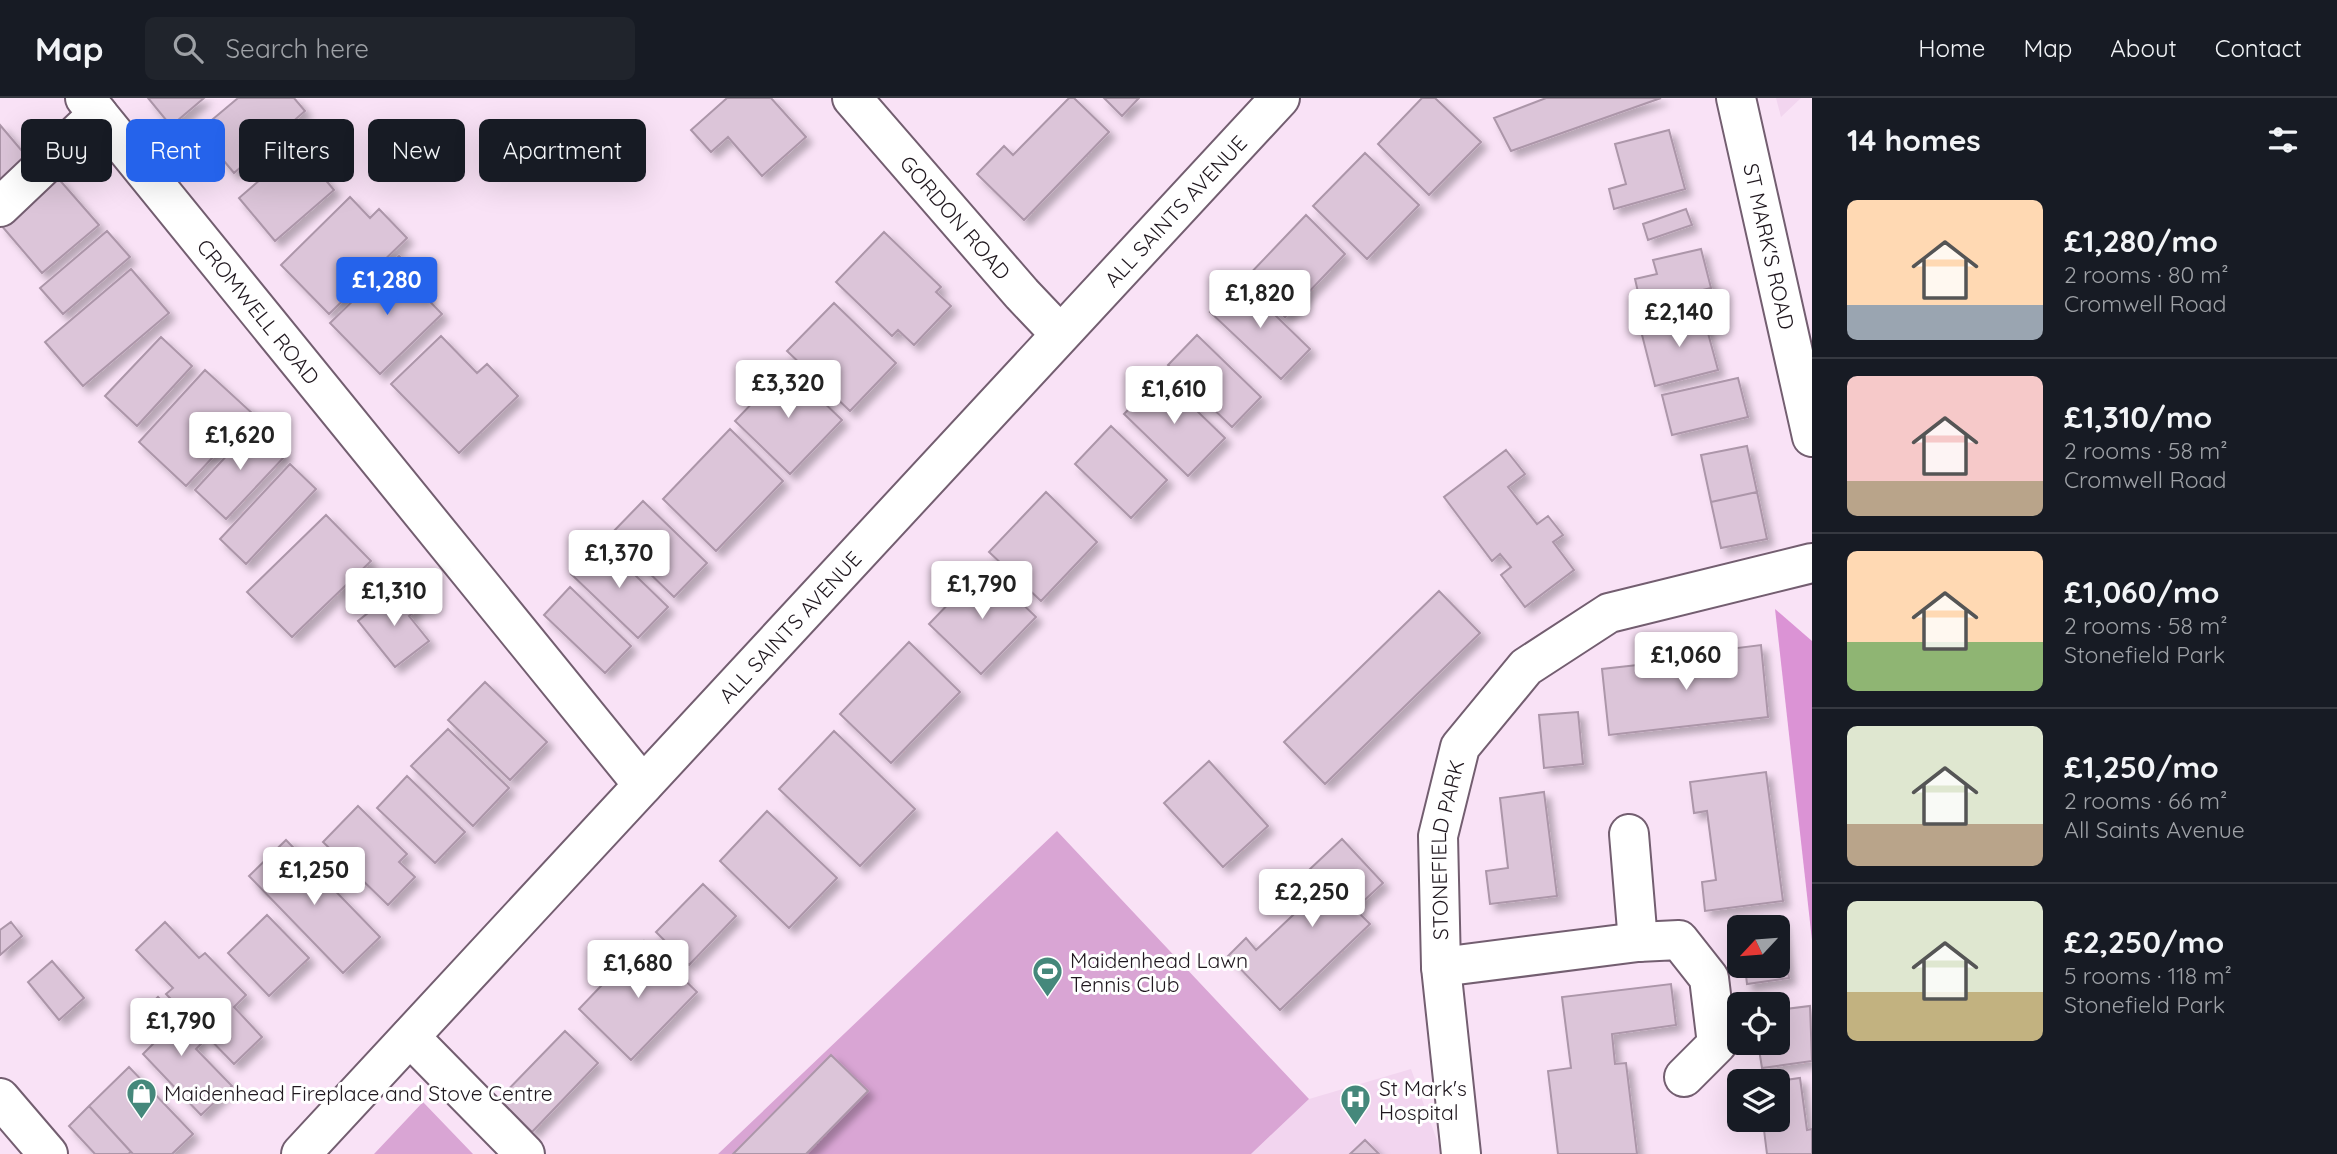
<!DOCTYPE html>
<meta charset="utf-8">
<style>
body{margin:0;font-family:Quicksand,sans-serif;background:#20242c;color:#f1f3f6;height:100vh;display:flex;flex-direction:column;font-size:26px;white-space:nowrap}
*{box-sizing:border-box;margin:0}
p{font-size:23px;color:#9ea1a6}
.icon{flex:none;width:38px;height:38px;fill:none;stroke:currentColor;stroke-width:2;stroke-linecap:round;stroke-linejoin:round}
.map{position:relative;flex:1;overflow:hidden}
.details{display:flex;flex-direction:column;background:#171b24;width:525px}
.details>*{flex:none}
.guide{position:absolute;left:21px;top:21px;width:665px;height:63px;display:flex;gap:14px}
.needle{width:46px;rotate:244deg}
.fabs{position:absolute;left:1727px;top:817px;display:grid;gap:14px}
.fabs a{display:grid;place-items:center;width:63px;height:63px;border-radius:10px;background:#171b24;box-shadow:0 7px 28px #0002;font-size:35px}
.price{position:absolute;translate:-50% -60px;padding:0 16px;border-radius:7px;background:#fff;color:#222;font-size:23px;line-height:46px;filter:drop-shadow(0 2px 4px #0008)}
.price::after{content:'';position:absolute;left:50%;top:42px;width:21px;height:16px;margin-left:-10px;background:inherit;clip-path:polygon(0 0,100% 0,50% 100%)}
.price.current{background:#2563eb;color:#fff}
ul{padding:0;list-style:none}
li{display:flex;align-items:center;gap:21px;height:175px;padding:0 35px}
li+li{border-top:2px solid #363941}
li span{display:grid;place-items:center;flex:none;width:196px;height:140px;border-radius:10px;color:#555}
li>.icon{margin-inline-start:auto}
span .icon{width:84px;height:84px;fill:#fffc;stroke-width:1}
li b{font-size:30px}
h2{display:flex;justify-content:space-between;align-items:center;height:84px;padding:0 35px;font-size:30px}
.tag{padding:0 24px;border-radius:10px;background:#171b24;box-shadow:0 7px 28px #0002;font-size:24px;line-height:63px}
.tag.current{background:#2563eb;color:#fff}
header{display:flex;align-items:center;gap:42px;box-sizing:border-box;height:98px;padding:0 35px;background:#171b24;border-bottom:2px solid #363941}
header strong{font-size:33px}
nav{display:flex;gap:38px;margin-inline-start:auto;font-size:24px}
.search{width:490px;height:63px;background:#20242c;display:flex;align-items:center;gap:18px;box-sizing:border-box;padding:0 24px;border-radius:10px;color:#9ea1a6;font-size:26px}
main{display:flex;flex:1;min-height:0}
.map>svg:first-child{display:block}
.built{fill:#f2d5ef}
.green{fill:#d9a5d4}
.forest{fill:#db93d5}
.building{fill:#dcc5d9;stroke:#ac96a9;stroke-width:2;filter:url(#shadow)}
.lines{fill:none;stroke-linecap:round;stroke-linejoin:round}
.minor-casing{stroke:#735e70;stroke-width:42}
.minor{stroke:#fff;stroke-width:38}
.labels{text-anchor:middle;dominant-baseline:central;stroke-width:6;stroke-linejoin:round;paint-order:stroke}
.street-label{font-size:21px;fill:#1f171e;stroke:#fff}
.poi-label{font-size:21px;fill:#1f171e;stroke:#fff;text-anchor:start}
</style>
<header>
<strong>Map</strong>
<div class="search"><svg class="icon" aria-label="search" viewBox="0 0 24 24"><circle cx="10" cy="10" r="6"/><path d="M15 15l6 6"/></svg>Search here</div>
<nav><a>Home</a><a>Map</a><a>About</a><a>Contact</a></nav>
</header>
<main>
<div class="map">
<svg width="1812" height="1056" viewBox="0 0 1812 1056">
<defs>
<filter id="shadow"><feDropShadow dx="6" dy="6" stdDeviation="3.5" flood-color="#0004"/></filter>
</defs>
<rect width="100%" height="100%" fill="#f9e2f6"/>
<path class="built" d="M 1776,0 L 1801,0 L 1781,19 Z
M 1411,971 L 1442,1056 L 1251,1056 L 1309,1001 Z"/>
<path class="green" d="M 1057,733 L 1309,1001 L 1251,1056 L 718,1056 Z
M 423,1004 L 473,1056 L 374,1056 Z"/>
<path class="forest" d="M 1775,511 L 1812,543 L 1812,842 Z"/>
<path class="building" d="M 148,0 L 204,0 L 171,28 Z
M 238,0 L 294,0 L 305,13 L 234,75 L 214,51 L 223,43 L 207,26 Z
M 727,0 L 771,0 L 806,39 L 762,78 L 728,39 L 711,54 L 691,32 Z
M 1069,0 L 1074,0 L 1109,34 L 1024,122 L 977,76 L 1004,48 L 1013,57 Z
M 1104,0 L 1139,0 L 1122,18 Z
M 1422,0 L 1435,0 L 1481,44 L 1429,97 L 1378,46 Z
M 1546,0 L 1661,0 L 1511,53 L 1494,20 Z
M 0,27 L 33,66 L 0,94 Z
M 1669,32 L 1685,91 L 1614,111 L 1609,91 L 1626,86 L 1615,46 Z
M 298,49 L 334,92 L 275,143 L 239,100 Z
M 1365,55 L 1419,107 L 1367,161 L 1313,108 Z
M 57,79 L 99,127 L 42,175 L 1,127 Z
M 350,99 L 370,120 L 379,111 L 407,140 L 329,216 L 281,167 Z
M 1686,111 L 1692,127 L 1648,142 L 1643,126 Z
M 1306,117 L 1345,156 L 1285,219 L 1245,181 Z
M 107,133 L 130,159 L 63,216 L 40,190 Z
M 884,134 L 941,189 L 936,194 L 951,208 L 914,247 L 898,232 L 892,238 L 836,184 Z
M 1701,151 L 1711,190 L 1641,207 L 1635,181 L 1657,176 L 1653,162 Z
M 399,158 L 416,175 L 409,182 L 442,216 L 380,276 L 330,225 Z
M 131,171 L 169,215 L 83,288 L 45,244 Z
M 1240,183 L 1310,251 L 1281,281 L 1210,214 Z
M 834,205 L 896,265 L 850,313 L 787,253 Z
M 1702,213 L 1718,272 L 1655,288 L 1640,229 Z
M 1197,237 L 1261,299 L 1232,329 L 1168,267 Z
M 441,238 L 477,275 L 487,266 L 518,298 L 459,355 L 391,286 Z
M 161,239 L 192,268 L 137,328 L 105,298 Z
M 787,269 L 842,322 L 790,376 L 735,323 Z
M 205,272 L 253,316 L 186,388 L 139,344 Z
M 1161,278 L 1225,340 L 1188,378 L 1124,316 Z
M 1738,280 L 1748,319 L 1672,337 L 1662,297 Z
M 254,328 L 286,357 L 226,421 L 195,392 Z
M 1111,328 L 1167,382 L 1131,420 L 1075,366 Z
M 730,331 L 783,383 L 716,453 L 663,401 Z
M 1747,348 L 1757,394 L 1711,404 L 1701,357 Z
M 1506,352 L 1525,376 L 1508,389 L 1537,426 L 1548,418 L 1563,437 L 1553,444 L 1574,472 L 1525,509 L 1501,477 L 1511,469 L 1500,456 L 1492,463 L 1444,399 Z
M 290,366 L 316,391 L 246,466 L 220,441 Z
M 1046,394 L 1097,444 L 1041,503 L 989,454 Z
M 1757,394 L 1767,441 L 1721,450 L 1711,404 Z
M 643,403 L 707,465 L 674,499 L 610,437 Z
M 326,417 L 371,463 L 292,539 L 247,494 Z
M 601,444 L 668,509 L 638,540 L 571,476 Z
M 984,469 L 1036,519 L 981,576 L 929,526 Z
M 570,489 L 631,548 L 605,575 L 544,517 Z
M 399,490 L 417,512 L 409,518 L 429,543 L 395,569 L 358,523 Z
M 1439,493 L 1480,535 L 1325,686 L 1284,644 Z
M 909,544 L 960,594 L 891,665 L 840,616 Z
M 1761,547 L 1768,619 L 1609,637 L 1602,571 L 1646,566 L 1647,575 L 1673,572 L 1670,555 L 1705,551 L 1706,565 L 1730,563 L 1729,551 Z
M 485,584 L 547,644 L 510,682 L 448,622 Z
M 1578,614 L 1583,666 L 1544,670 L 1539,617 Z
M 448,631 L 509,690 L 473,728 L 411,668 Z
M 834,633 L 915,711 L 860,768 L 779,691 Z
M 1209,663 L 1268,728 L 1223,769 L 1164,705 Z
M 1766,674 L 1783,803 L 1705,813 L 1702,784 L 1716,782 L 1707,713 L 1694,715 L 1690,684 Z
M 407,678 L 465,734 L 435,765 L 377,710 Z
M 1544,694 L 1557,798 L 1490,806 L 1486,773 L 1508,770 L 1500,700 Z
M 358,708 L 407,756 L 399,764 L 415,779 L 388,807 L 323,744 Z
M 767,713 L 837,780 L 789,830 L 720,763 Z
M 1342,741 L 1383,785 L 1355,811 L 1370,826 L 1280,912 L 1228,858 L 1246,840 L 1256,852 L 1326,786 L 1310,771 Z
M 286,742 L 380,839 L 343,875 L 249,778 Z
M 703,786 L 736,818 L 689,867 L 656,834 Z
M 267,817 L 309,860 L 269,898 L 228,855 Z
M 1781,822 L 1789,880 L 1747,886 L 1745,868 L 1778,868 L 1778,830 L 1740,830 L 1739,827 Z
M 11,824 L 22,838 L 0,857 L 0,832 Z
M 165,824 L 199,860 L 205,855 L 246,897 L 234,909 L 262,939 L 234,966 L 166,896 L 173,890 L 136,852 Z
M 644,843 L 697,894 L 631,962 L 579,911 Z
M 52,863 L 84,900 L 59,922 L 28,884 Z
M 1671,886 L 1676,927 L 1612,936 L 1615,966 L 1626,965 L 1637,1056 L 1558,1056 L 1548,973 L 1571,970 L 1562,899 Z
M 158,899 L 202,945 L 196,951 L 232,988 L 201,1017 L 143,956 L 157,942 L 136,920 Z
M 1810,908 L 1812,963 L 1762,970 L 1758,945 L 1778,945 L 1778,912 Z
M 565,933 L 598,965 L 532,1034 L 499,1001 Z
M 831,957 L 868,993 L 806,1056 L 733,1056 Z
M 129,969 L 193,1036 L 172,1056 L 133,1056 L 89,1008 Z
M 1800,980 L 1807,1032 L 1812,1031 L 1812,1056 L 1767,1056 L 1764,1032 L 1774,1031 L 1773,1022 L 1778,1022 L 1778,984 L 1771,984 Z
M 89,1008 L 131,1054 L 128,1056 L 95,1056 L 69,1028 Z
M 1365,1042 L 1379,1056 L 1350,1056 Z"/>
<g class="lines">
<defs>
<g id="minor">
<path id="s1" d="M 85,0 L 643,687"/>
<path id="s2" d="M 852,0 L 1022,196 L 1060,236"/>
<path id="s3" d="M 1736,0 L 1812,339"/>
<path d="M 0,109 L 98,16"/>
<path d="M 1629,736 L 1638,844"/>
<path d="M 1441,869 L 1638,844 L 1679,842 L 1709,880 L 1717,946 L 1684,979"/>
<path d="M 410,939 L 525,1056"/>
<path d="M 0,1000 L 48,1056"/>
<path id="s4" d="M 301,1056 L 1280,0"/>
<path id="s5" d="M 1461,1056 L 1441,869 L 1438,738 L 1460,649 L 1526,569 L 1609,515 L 1812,465"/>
</g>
</defs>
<use href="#minor" class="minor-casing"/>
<use href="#minor" class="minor"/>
</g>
<defs>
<symbol id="stadium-pin" viewBox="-11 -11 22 30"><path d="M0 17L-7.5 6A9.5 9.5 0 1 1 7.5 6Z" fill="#45887b" stroke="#fff"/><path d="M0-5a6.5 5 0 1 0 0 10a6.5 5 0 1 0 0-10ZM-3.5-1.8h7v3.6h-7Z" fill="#fff"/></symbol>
<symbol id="shop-pin" viewBox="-11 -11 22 30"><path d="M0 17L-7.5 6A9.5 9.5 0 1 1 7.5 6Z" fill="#45887b" stroke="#fff"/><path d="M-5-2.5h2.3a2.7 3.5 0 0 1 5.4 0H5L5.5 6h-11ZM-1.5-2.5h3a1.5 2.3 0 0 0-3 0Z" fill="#fff"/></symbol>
<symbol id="hospital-pin" viewBox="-11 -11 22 30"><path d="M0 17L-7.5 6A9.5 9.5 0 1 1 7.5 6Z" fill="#45887b" stroke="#fff"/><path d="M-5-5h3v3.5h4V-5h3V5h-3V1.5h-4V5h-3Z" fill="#fff"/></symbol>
</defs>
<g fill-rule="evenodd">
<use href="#stadium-pin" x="1030" y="856" width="35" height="47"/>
<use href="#shop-pin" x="124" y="978" width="35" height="47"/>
<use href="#hospital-pin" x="1338" y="984" width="35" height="47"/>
</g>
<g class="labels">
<g class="street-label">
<text stroke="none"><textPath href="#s4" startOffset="1286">ALL SAINTS AVENUE</textPath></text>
<text stroke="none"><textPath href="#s2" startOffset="158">GORDON ROAD</textPath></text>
<text stroke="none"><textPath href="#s3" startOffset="152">ST MARK'S ROAD</textPath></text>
<text stroke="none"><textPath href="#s1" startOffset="275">CROMWELL ROAD</textPath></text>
<text stroke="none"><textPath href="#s4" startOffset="719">ALL SAINTS AVENUE</textPath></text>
<text stroke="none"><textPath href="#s5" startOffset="306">STONEFIELD PARK</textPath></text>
</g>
<g class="poi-label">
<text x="1070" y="862">Maidenhead Lawn<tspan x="1070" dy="24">Tennis Club</tspan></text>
<text x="1379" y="990">St Mark's<tspan x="1379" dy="24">Hospital</tspan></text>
<text x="164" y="995">Maidenhead Fireplace and Stove Centre</text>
</g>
</g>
</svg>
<div class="fabs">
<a><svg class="needle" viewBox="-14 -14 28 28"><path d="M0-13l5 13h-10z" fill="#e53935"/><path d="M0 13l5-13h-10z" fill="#9ea1a6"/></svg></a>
<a><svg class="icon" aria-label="locate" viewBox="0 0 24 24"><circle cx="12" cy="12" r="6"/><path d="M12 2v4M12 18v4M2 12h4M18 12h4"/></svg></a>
<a><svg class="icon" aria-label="layers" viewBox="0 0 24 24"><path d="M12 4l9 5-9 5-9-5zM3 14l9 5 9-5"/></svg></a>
</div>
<b class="price current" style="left:387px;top:219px">£1,280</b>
<b class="price" style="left:1260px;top:232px">£1,820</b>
<b class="price" style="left:1679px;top:251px">£2,140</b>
<b class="price" style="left:788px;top:322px">£3,320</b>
<b class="price" style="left:1174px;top:328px">£1,610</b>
<b class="price" style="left:240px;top:374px">£1,620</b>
<b class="price" style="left:619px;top:492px">£1,370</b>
<b class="price" style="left:982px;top:523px">£1,790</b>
<b class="price" style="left:394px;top:530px">£1,310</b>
<b class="price" style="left:1686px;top:594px">£1,060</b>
<b class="price" style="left:314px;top:809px">£1,250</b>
<b class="price" style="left:1312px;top:831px">£2,250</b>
<b class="price" style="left:638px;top:902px">£1,680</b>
<b class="price" style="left:181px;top:960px">£1,790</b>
<div class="guide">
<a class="tag">Buy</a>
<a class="tag current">Rent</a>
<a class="tag">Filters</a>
<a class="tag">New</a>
<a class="tag">Apartment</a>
</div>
</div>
<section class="details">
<h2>14 homes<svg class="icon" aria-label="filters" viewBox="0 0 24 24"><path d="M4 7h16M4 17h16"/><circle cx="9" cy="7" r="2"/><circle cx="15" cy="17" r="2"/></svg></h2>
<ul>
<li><span style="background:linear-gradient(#ffd9b3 75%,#9aa5b1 0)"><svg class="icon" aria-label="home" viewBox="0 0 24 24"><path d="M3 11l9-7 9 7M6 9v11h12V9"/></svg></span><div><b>£1,280/mo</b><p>2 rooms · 80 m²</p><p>Cromwell Road</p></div></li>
<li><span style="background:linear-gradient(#f6c9c9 75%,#b9a48a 0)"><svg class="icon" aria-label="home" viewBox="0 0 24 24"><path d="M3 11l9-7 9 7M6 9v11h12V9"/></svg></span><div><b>£1,310/mo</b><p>2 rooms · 58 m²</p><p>Cromwell Road</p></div></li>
<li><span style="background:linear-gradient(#ffd9b3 65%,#8fb573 0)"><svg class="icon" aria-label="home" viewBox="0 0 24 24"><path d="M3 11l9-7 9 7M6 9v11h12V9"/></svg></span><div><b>£1,060/mo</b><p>2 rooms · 58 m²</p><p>Stonefield Park</p></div></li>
<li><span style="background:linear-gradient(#dfe7d0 70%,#b9a48a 0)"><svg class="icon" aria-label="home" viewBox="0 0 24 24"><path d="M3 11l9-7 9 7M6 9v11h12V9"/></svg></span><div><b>£1,250/mo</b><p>2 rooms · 66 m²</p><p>All Saints Avenue</p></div></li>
<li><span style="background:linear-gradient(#dfe7d0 65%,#c2b280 0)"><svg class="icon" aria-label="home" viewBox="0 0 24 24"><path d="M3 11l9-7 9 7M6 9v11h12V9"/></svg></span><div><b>£2,250/mo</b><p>5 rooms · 118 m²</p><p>Stonefield Park</p></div></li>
</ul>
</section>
</main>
